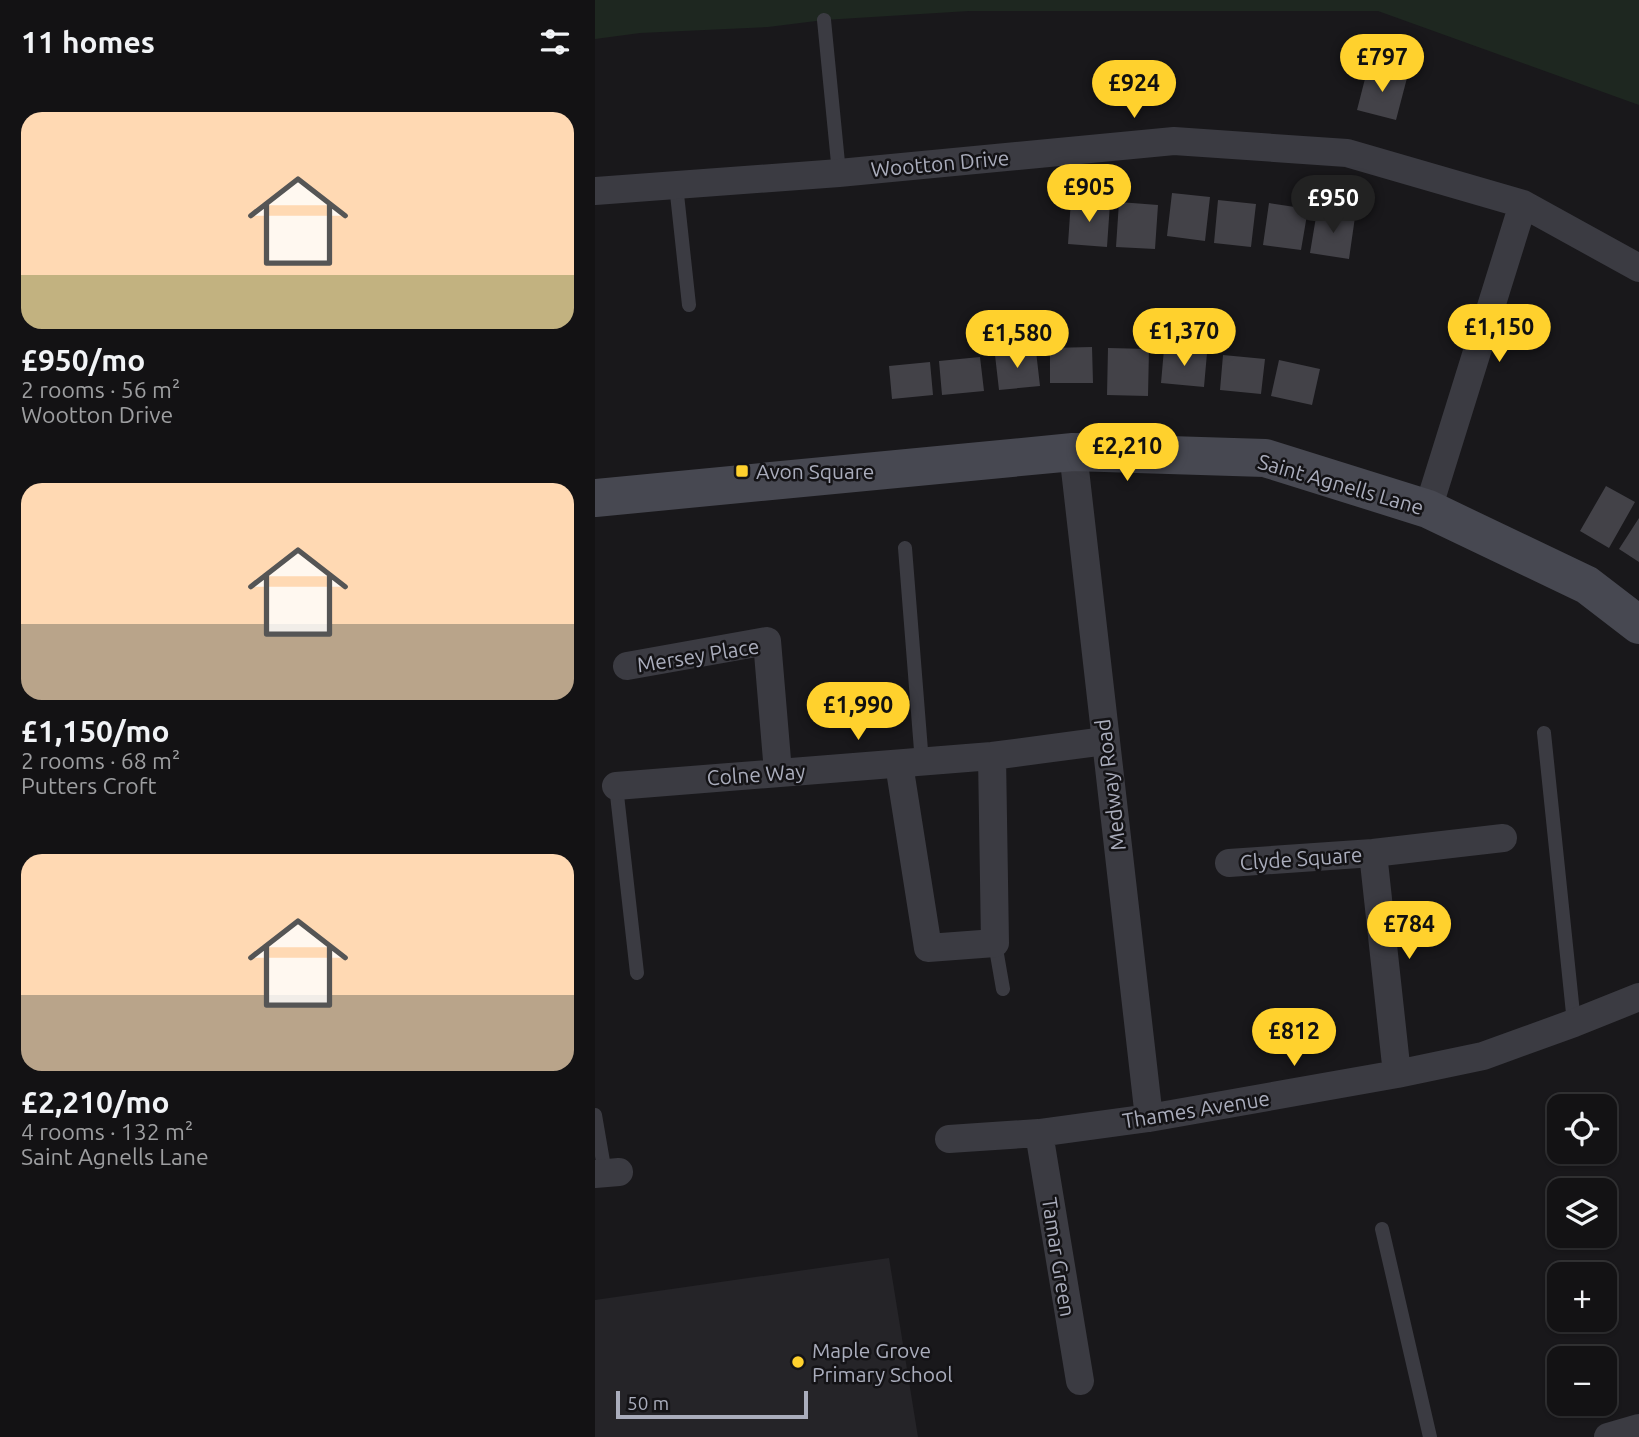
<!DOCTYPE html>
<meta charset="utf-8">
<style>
body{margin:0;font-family:Ubuntu,sans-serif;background:#1c1b1d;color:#f1f3f6;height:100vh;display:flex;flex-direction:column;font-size:26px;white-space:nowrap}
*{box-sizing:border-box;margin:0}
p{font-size:23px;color:#9d9ea0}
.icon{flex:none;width:38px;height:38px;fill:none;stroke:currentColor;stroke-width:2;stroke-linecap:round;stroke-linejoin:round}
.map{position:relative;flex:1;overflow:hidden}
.side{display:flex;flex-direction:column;background:#131214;width:595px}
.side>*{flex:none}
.fabs{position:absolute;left:952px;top:1094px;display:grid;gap:14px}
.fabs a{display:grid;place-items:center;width:70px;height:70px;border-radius:14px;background:#131214;box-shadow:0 2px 5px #0004,0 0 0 2px #323234;font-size:35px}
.scale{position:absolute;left:21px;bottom:18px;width:192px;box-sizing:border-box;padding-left:7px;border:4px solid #aaadbc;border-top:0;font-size:19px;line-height:24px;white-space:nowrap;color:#aaadbc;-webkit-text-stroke:5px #141316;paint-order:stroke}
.price{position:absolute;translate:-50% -60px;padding:0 16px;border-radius:24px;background:#ffd12d;color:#111;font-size:23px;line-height:46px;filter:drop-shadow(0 2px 4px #0008)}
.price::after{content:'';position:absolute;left:50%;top:42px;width:21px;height:16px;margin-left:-10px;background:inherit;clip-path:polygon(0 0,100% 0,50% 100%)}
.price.active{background:#222;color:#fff}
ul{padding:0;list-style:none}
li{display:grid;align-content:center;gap:14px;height:371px;padding:0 21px}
li span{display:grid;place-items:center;height:217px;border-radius:21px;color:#555}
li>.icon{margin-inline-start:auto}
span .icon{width:126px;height:126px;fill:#fffc;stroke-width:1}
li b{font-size:30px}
h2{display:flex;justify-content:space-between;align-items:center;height:84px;padding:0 21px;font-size:30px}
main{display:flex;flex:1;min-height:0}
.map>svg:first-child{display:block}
.built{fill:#252428}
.green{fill:#1e2720}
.building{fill:#434248}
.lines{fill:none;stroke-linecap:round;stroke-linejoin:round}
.lane{stroke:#3b3b42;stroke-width:14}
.street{stroke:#3b3b42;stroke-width:28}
.secondary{stroke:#474851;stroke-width:38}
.poi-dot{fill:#ffd12d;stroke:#141316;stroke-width:2.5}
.labels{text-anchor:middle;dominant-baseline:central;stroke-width:5;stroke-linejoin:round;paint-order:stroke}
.street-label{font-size:21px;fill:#aaadbc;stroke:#141316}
.poi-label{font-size:21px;fill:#aaadbc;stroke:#141316;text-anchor:start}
</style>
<main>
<section class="side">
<h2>11 homes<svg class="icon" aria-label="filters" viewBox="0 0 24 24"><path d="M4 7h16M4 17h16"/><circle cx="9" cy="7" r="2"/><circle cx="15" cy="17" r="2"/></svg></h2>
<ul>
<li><span style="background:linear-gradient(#ffd9b3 75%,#c2b280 0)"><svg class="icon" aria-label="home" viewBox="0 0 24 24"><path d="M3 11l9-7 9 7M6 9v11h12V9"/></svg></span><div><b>£950/mo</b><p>2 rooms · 56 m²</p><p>Wootton Drive</p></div></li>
<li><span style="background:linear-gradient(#ffd9b3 65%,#b9a48a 0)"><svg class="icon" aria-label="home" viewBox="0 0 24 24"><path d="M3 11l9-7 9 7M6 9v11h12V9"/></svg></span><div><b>£1,150/mo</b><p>2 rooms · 68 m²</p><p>Putters Croft</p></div></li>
<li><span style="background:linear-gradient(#ffd9b3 65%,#b9a48a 0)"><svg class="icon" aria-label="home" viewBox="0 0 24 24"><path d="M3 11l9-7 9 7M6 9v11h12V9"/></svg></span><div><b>£2,210/mo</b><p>4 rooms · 132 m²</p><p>Saint Agnells Lane</p></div></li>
</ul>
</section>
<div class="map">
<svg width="1044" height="1437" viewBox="0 0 1044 1437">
<rect width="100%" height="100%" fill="#19181b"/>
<path class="built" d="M 294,1258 L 323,1437 L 0,1437 L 0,1300 Z"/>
<path class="green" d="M 0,0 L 1044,0 L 1044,105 L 783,11 L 374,11 L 229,20 L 173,27 L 45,33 L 0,39 Z"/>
<path class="building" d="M 773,67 L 812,78 L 801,120 L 762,110 Z
M 577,193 L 615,197 L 610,241 L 572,236 Z
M 476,200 L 515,203 L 512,247 L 473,244 Z
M 623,200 L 661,204 L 656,247 L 619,243 Z
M 524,202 L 563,205 L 560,249 L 521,247 Z
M 674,203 L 713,209 L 706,250 L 668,245 Z
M 722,211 L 760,217 L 754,259 L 715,253 Z
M 497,347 L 498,383 L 455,383 L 455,348 Z
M 513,348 L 554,349 L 553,396 L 512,395 Z
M 569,349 L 612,353 L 609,387 L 566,383 Z
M 441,351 L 445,386 L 404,390 L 400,355 Z
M 628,355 L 670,359 L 666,394 L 625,390 Z
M 385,357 L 389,391 L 347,395 L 344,361 Z
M 684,360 L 725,369 L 717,405 L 676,396 Z
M 335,362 L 338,395 L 297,399 L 294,366 Z
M 1011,486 L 1040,502 L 1014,548 L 985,531 Z
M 1044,518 L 1044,562 L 1024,549 Z"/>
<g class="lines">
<path class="lane" d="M 229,20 L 244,173
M 81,185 L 94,305
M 310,548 L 327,763
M 949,733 L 979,1023
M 21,786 L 42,973
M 400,943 L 408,989
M 0,1115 L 10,1173
M 787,1229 L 835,1437"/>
<path class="street" d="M 0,191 L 244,173 L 579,141 L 752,153 L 928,204 L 1044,268
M 478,452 L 554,1118
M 833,509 L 928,204
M 32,666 L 172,641 L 183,772
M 304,764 L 333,948 L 400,943 L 397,756
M 21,786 L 397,756 L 510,741
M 778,853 L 802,1074
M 634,863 L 778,853 L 908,838
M 444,1133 L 485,1381
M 354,1139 L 444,1133 L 554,1118 L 802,1074 L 888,1056 L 979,1023 L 1044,997
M 0,1174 L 24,1172
M 1013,1437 L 1044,1428"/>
<path class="secondary" d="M 0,498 L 478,452 L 670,458 L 833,509 L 992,585 L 1044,625"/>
</g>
<g class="poi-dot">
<rect x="140" y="464" width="14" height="14" rx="3.5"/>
<circle cx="203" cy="1362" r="7"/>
</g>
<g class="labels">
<g class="street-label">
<text transform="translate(345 163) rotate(-5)">Wootton Drive</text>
<text transform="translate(746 484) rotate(16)">Saint Agnells Lane</text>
<text transform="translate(103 655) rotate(-9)">Mersey Place</text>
<text transform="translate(161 774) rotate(-4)">Colne Way</text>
<text transform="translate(515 785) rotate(-97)">Medway Road</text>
<text transform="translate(706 858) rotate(-4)">Clyde Square</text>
<text transform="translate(601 1109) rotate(-9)">Thames Avenue</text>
<text transform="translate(464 1257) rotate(81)">Tamar Green</text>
</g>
<g class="poi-label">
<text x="161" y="471">Avon Square</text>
<text x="217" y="1350">Maple Grove<tspan x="217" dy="24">Primary School</tspan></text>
</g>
</g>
</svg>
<div class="fabs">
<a><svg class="icon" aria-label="locate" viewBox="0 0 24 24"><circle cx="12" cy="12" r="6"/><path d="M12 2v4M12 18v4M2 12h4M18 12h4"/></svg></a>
<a><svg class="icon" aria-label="layers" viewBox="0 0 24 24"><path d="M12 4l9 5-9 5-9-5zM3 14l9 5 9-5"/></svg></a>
<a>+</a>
<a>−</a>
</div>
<div class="scale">50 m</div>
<b class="price" style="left:787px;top:94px">£797</b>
<b class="price" style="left:539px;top:120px">£924</b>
<b class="price" style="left:494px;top:224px">£905</b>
<b class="price active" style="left:738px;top:235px">£950</b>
<b class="price" style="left:904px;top:364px">£1,150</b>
<b class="price" style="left:589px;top:368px">£1,370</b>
<b class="price" style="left:422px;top:370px">£1,580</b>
<b class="price" style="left:532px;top:483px">£2,210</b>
<b class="price" style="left:263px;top:742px">£1,990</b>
<b class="price" style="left:814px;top:961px">£784</b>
<b class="price" style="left:699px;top:1068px">£812</b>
</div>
</main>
